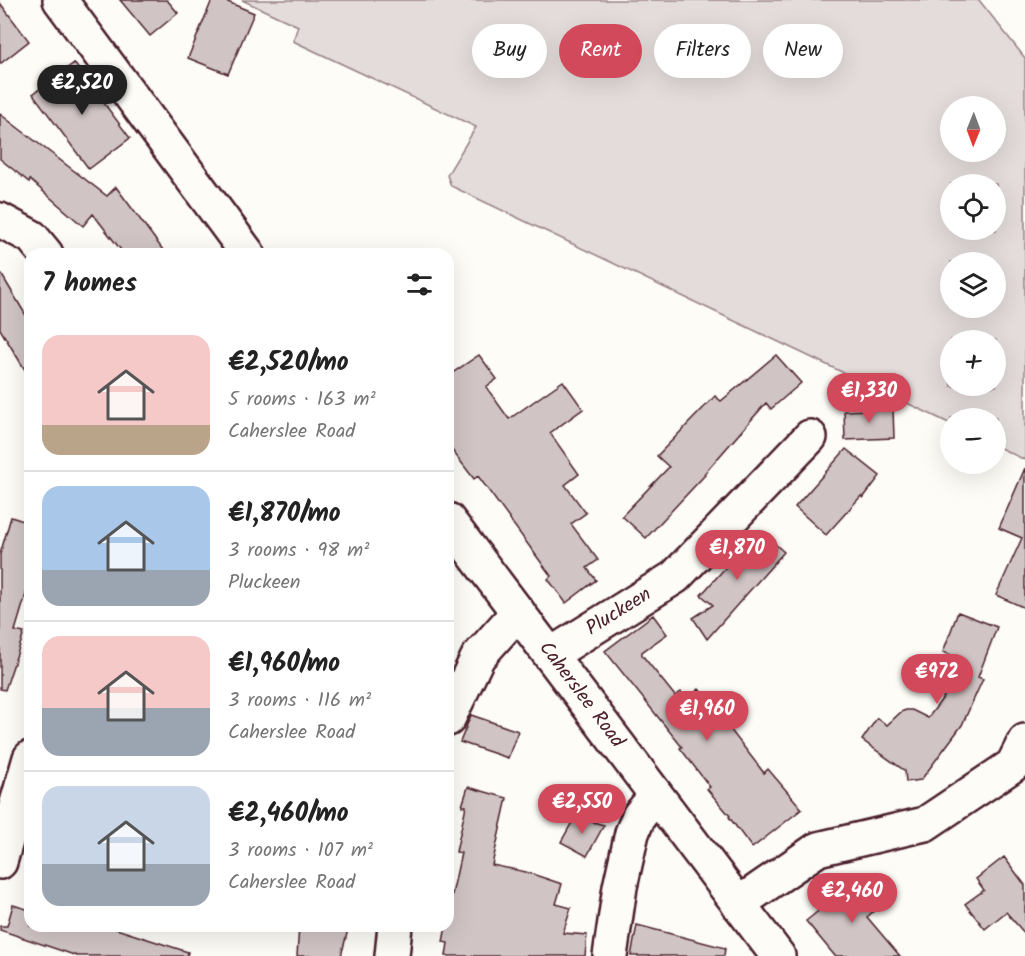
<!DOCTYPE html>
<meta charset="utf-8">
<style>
body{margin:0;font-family:Kalam,sans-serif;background:#f6f6f6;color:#222;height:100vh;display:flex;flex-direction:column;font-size:22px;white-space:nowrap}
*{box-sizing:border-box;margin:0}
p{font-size:20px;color:#767676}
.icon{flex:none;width:33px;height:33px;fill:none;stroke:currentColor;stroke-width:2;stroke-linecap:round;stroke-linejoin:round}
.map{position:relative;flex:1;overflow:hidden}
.sheet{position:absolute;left:24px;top:248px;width:430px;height:684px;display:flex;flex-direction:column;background:#fff;border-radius:18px;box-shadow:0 6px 24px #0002}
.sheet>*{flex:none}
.banner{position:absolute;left:472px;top:24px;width:462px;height:54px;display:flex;gap:12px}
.needle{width:39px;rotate:181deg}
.controls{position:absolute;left:940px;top:96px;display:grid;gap:12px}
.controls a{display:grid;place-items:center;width:66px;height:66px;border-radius:50%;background:#fff;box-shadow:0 6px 24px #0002;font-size:30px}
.price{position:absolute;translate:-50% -51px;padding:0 14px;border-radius:21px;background:#d1495b;color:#fff;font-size:20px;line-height:39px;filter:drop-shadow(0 2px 3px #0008)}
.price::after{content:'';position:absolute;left:50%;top:36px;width:18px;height:14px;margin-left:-9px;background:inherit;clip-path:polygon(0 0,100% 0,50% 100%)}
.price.selected{background:#222;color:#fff}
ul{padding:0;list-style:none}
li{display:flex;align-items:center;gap:18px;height:150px;padding:0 18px}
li+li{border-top:2px solid #e0e0e0}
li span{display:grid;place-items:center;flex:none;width:168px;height:120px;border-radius:18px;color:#555}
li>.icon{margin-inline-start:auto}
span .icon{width:72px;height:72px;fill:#fffc;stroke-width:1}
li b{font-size:26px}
h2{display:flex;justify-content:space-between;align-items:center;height:72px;padding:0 18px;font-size:26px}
.chip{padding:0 21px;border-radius:27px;background:#fff;box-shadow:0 6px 24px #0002;font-size:21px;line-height:54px}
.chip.selected{background:#d1495b;color:#fff}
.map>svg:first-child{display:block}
.green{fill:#e3dcda;stroke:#967e82;stroke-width:1.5;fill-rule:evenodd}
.building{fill:#d0c5c4;stroke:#4a1f2b;stroke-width:1.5}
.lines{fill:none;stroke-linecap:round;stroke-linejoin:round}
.minor-casing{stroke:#4a1f2b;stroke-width:38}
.major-casing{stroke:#4a1f2b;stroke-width:38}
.minor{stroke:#fdfcf7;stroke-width:33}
.major{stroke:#fdfcf7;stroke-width:33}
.labels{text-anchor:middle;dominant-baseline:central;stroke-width:4.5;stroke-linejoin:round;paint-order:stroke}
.street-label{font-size:20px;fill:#4a1f2b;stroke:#fdfcf7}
</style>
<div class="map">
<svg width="1025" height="956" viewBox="0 0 1025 956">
<rect width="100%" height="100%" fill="#fdfcf7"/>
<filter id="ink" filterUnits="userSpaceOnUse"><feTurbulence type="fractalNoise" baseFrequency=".0167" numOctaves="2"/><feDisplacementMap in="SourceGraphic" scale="12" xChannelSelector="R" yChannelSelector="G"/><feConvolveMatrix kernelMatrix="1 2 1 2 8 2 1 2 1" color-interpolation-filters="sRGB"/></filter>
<g filter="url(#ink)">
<path class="green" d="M 242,0 L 979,0 L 1025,58 L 1025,460 L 996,446 L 996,418 L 951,418 L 951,424 L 451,186 L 447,175 L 476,127 L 293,41 L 298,26 ZM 996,106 L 996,152 L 951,152 L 951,106 ZM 951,184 L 996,184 L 996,230 L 951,230 ZM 951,262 L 996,262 L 996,308 L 951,308 ZM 951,340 L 996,340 L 996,386 L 951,386 Z"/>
<path class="building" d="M 120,0 L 167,0 L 178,13 L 150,36 Z
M 212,0 L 223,0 L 254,13 L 228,74 L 188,58 Z
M 0,3 L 29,41 L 0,64 Z
M 74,63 L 130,138 L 89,169 L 33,94 Z
M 0,114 L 107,196 L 116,187 L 166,254 L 124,254 L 93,214 L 83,226 L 30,180 L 29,182 L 0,159 Z
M 0,272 L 30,322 L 30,378 L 0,329 Z
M 479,355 L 497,379 L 486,387 L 509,419 L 563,381 L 583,409 L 550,433 L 579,474 L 565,485 L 586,513 L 571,524 L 598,560 L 587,568 L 596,580 L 566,603 L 548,579 L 551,576 L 478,476 L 474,479 L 448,445 L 448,376 Z
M 776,355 L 801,383 L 771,409 L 766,403 L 704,474 L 705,475 L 646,538 L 622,516 L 669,467 L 657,456 L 715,396 L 721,401 Z
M 893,409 L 894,438 L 845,440 L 844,411 Z
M 846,449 L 880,476 L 863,498 L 861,496 L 826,535 L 795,507 Z
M 1025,468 L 1025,608 L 996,595 L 1022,538 L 999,528 Z
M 11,517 L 30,523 L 30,581 L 15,631 L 24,633 L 5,690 L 0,689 L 0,554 Z
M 759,530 L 784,552 L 707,639 L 693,618 L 713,605 L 701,595 Z
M 958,612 L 997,627 L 978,677 L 983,679 L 962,725 L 921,780 L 906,782 L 905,771 L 862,740 L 877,718 L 887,725 L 901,712 L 906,710 L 912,710 L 928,718 L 956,680 L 942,674 L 951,655 L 943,652 Z
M 653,615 L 667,634 L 642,652 L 642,655 L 675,696 L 681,692 L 687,699 L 699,689 L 764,773 L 768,769 L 802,809 L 752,848 L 729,817 L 730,816 L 707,789 L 710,787 L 680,748 L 682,747 L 605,651 Z
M 471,715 L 518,731 L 508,758 L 460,742 Z
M 468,787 L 507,798 L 492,865 L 526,872 L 562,884 L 556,904 L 571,908 L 563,933 L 587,935 L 585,956 L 446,956 L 448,943 L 443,942 L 446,926 L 448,926 L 450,904 L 461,853 L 456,852 L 466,806 L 462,806 Z
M 575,817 L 604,825 L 587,856 L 561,842 Z
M 1004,857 L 1025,885 L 1025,934 L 1006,912 L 985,929 L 965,904 L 984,890 L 976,879 Z
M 861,876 L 883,903 L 867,917 L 900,956 L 835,956 L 806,921 Z
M 13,905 L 30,910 L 30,926 L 107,926 L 188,952 L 187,956 L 77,956 L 0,930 L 0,926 L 7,926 Z
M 637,925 L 725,948 L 724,956 L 631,956 Z
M 299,926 L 349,926 L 341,956 L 297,956 Z"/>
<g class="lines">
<defs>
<path id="minor" d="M 0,220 L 32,237 L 46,254
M 550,655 L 675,577 L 810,437
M 448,719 L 478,657 L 518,612
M 0,862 L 30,758
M 738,904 L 818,849 L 925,824 L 1013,765 L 1025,741
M 392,956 L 395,926
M 610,956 L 620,887 L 632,833 L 639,816 L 656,796"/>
<path id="major" d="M 60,0 L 248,254
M 448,520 L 778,956"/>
</defs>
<use href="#minor" class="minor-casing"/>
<use href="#major" class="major-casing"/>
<use href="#minor" class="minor"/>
<use href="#major" class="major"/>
</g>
</g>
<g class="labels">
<g class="street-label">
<text transform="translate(619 612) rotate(-32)">Pluckeen</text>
<text transform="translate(581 695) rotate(53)">Caherslee Road</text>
</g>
</g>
</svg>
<div class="controls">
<a><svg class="needle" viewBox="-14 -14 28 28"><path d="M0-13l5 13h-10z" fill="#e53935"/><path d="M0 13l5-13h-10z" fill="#767676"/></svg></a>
<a><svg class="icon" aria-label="locate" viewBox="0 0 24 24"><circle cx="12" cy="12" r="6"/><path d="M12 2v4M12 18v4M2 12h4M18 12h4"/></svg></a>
<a><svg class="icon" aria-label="layers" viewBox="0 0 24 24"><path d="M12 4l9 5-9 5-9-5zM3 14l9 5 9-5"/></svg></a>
<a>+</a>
<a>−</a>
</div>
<b class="price selected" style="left:82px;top:116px">€2,520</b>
<b class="price" style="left:869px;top:424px">€1,330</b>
<b class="price" style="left:737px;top:581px">€1,870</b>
<b class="price" style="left:937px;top:705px">€972</b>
<b class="price" style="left:707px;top:742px">€1,960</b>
<b class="price" style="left:582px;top:835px">€2,550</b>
<b class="price" style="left:852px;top:924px">€2,460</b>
<div class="banner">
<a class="chip">Buy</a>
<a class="chip selected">Rent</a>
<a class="chip">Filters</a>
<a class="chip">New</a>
</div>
<section class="sheet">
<h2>7 homes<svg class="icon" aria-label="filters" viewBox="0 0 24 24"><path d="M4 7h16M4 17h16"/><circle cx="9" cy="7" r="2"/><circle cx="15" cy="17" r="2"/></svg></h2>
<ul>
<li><span style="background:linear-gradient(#f6c9c9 75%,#b9a48a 0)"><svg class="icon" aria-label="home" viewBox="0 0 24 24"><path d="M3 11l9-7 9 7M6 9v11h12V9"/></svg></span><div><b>€2,520/mo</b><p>5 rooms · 163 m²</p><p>Caherslee Road</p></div></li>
<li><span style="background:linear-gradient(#a9c7e8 70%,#9aa5b1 0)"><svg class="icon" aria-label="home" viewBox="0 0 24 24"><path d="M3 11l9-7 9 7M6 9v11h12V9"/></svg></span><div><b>€1,870/mo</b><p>3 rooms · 98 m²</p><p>Pluckeen</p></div></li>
<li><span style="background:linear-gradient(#f6c9c9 60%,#9aa5b1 0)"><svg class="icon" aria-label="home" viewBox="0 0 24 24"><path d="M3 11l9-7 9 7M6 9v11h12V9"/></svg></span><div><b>€1,960/mo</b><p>3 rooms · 116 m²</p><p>Caherslee Road</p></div></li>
<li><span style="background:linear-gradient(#c9d6e8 65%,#9aa5b1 0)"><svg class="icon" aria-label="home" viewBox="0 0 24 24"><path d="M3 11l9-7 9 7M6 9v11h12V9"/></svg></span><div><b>€2,460/mo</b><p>3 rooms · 107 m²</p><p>Caherslee Road</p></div></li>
</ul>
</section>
</div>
